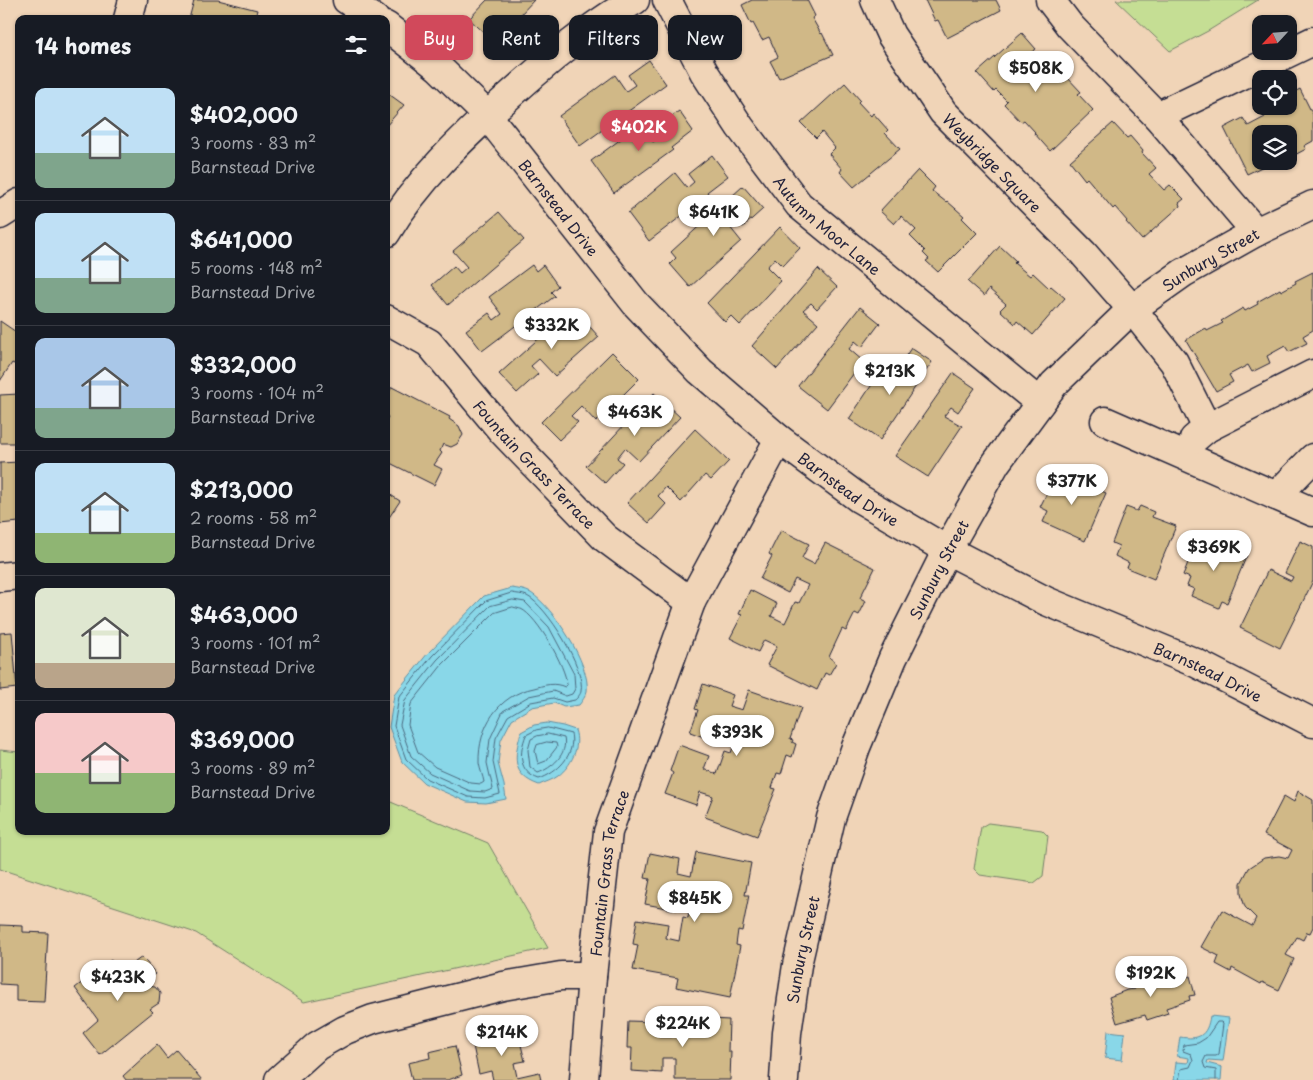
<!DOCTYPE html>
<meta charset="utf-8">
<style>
body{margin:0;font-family:"Playpen Sans",sans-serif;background:#20242c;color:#f1f3f6;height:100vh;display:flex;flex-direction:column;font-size:19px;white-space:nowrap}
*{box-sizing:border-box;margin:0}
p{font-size:16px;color:#9ea1a6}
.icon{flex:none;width:28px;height:28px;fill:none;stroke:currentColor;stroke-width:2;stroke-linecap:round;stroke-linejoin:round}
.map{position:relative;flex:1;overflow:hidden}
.details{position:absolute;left:15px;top:15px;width:375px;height:820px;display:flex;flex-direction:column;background:#171b24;border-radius:10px;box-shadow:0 1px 4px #0004}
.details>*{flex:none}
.top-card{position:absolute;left:405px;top:15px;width:475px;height:45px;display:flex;gap:10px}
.needle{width:32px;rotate:244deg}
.fabs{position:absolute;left:1252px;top:15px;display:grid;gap:10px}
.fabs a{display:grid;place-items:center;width:45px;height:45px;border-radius:10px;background:#171b24;box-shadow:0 1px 4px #0004;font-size:25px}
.price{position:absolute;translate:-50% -42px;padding:0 11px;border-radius:18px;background:#fff;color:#222;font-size:16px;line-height:32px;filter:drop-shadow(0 1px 2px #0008)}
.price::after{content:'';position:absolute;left:50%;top:30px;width:15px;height:11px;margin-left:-8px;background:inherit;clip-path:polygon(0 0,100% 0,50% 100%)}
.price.on{background:#d1495b;color:#fff}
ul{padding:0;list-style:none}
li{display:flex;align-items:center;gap:15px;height:125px;padding:0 20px}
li+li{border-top:1px solid #363941}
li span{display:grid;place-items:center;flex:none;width:140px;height:100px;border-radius:10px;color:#555}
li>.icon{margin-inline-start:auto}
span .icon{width:60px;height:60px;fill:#fffc;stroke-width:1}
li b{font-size:21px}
h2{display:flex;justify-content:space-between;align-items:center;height:60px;padding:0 20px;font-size:21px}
.pill{padding:0 18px;border-radius:10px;background:#171b24;box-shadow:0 1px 4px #0004;font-size:18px;line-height:45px}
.pill.on{background:#d1495b;color:#fff}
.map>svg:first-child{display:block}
.green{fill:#c5de94;stroke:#748068}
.water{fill:#89d7e8;stroke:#608fa3}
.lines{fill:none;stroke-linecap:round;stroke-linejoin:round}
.shore{stroke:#4b6a80;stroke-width:1}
.building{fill:#d0b887;stroke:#22223b}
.minor-casing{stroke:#22223b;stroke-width:31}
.minor{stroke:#f0d4b7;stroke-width:28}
.labels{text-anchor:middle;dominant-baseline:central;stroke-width:4.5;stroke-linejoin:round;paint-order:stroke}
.street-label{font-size:15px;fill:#22223b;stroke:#f0d4b7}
</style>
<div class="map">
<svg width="1313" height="1080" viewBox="0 0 1313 1080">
<rect width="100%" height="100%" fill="#f0d4b7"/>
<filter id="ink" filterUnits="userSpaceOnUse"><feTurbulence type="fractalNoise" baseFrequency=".02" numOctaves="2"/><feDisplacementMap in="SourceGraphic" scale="10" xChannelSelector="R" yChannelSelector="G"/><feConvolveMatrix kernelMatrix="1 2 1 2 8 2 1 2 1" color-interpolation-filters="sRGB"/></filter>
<g filter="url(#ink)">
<path class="green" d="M 1116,0 L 1258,0 L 1208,31 L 1170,51 Z
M 0,750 L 19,752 L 19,831 L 386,831 L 386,800 L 488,843 L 548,948 L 304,1002 L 196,933 L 0,869 Z
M 988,823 L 1042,830 L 1048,836 L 1043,876 L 1034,883 L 980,875 L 974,869 L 981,827 Z"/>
<path class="water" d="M 512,588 C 518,589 526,590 531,593 C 553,607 591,665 587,691 C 586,696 582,701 579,705 L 564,707 L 554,703 L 532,707 L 512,719 L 501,740 L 498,763 L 504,785 L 506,799 L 486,803 L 467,802 L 424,783 L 402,762 L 389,727 L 394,695 L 428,653 L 484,596 Z
M 547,723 L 563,726 L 575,730 C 581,747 571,766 558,776 C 553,780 545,782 539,785 C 511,775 514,757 521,732 L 534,725 Z
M 1210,1016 L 1229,1018 L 1223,1061 L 1208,1060 L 1207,1063 L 1222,1067 L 1221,1080 L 1174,1080 L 1176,1062 L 1188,1063 L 1189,1058 L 1177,1056 L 1180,1037 C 1199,1040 1207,1036 1210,1016 Z
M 1108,1031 L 1125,1033 L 1122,1060 L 1105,1058 Z"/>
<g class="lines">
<path class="shore" d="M 512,593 C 516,594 523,594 527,596 C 547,606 586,669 581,691 C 581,694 577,698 575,700 L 565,702 L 553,698 L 531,702 L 508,716 L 496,738 L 493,762 L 500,794 L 485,798 L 468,797 L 427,779 L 406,759 L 394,726 L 399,697 L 432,656 L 486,601 Z
M 513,600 L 525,602 L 549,627 L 574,674 L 575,689 L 572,694 L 566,696 L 553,691 L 529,696 L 503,711 L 490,739 L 487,763 L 493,789 L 485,792 L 470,791 L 430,773 L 411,756 L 400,725 L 405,700 L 437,660 L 490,606 Z
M 513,607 C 513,607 520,609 521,609 C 537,616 566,667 567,685 L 565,687 C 554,682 545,685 534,688 C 498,695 478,727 479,763 C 480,770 483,776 484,782 L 481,784 L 471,783 L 435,767 L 418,752 L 408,725 L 411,704 L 442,665 L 494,613 Z
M 548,728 L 571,734 C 576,755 557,773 539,779 C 518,772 519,753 526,735 L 536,730 Z
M 548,734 L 564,738 C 568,754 552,768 538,773 L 530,767 L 528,750 L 531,739 L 537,736 Z
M 547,742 L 556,743 L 557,747 L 546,761 L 538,764 L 535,751 L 537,745 Z
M 1179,1080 L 1181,1069 L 1190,1067 L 1193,1060 L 1191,1054 L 1183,1051 L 1184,1045 L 1198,1043 L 1206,1038 L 1217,1022 L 1221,1022 L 1223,1024 L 1219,1054 L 1216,1056 L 1206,1056 L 1203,1062 L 1205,1068 L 1216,1070 L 1216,1080"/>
</g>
<path class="building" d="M 194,0 L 218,0 L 257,10 L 255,19 L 189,19 Z
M 487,0 L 534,0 L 495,42 L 469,19 Z
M 752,0 L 807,0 L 815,16 L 812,18 L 821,34 L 822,33 L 833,55 L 779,78 L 770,61 L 778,57 L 769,37 L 762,40 L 753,23 L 751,24 L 742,5 Z
M 925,0 L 996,0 L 1001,10 L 947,38 L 938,20 L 935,21 Z
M 1022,33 L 1036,49 L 1029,54 L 1044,71 L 1051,64 L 1064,80 L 1067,77 L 1081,92 L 1078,94 L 1093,110 L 1050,151 L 1034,133 L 1035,132 L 1024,120 L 1021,122 L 1004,104 L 1007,101 L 996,90 L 994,92 L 977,73 Z
M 649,60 L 666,84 L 580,146 L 559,116 L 615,75 L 626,91 L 635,85 L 628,75 Z
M 845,83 L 860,100 L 858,102 L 871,116 L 873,113 L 888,130 L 885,133 L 900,149 L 854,187 L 840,172 L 842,169 L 829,154 L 835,148 L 822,132 L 816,138 L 801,123 Z
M 1300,89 L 1313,115 L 1313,141 L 1304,146 L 1306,149 L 1289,158 L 1289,134 L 1261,134 L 1261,161 L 1267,161 L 1265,163 L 1266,165 L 1247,174 L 1224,128 L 1243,118 L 1248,126 L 1265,117 L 1262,112 L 1273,106 L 1289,106 L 1289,95 Z
M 386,92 L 404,105 L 386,126 Z
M 679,111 L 693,131 L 671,148 L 673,150 L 614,193 L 591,161 L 640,125 L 653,142 L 661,136 L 655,128 Z
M 1113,123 L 1127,138 L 1130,136 L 1143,151 L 1142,153 L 1156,168 L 1149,174 L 1164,190 L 1170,185 L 1184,199 L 1179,203 L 1180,206 L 1142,240 L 1126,222 L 1127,221 L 1115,207 L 1113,209 L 1087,178 L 1085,180 L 1070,161 Z
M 712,155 L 728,176 L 707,192 L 709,195 L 649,241 L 628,213 L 675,173 L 687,188 L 694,182 L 688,174 Z
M 918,170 L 935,187 L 932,191 L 946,202 L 947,201 L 964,216 L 962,218 L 977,233 L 938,272 L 926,261 L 929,259 L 923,253 L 925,251 L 910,236 L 916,230 L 901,216 L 894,224 L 880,211 Z
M 743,186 L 763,209 L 743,227 L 736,220 L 729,226 L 741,241 L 690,287 L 670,264 L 676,258 L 671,252 Z
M 499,212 L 524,240 L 448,305 L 432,285 L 454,266 L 460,273 L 467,267 L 453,251 Z
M 780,227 L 800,248 L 783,266 L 775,258 L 767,267 L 781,281 L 740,325 L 731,316 L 725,322 L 707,303 Z
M 1000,246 L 1016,261 L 1014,263 L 1030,276 L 1033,273 L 1049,288 L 1051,286 L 1065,298 L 1033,335 L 1017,321 L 1015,324 L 1000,310 L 1006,304 L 989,289 L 984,296 L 968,282 Z
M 532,265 L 536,271 L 543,265 L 558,286 L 551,292 L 555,296 L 482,351 L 466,330 L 489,313 L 494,320 L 502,314 L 489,297 Z
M 818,269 L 837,287 L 817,309 L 811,303 L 803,310 L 818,323 L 777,369 L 752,346 Z
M 1313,272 L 1313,330 L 1303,336 L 1307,343 L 1289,352 L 1285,346 L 1267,356 L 1270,363 L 1252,372 L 1248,365 L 1229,375 L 1233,382 L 1216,391 L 1186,340 L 1206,328 L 1207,331 L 1223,323 L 1221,321 L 1243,308 L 1245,311 L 1258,304 L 1257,302 L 1280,289 L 1281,291 L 1296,283 L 1295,281 Z
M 860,307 L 880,323 L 862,347 L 855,341 L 849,349 L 863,361 L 827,409 L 798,386 Z
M 573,308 L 599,337 L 555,376 L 539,359 L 531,366 L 538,374 L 517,393 L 499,374 Z
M 0,321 L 19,334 L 19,358 L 14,364 L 12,363 L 0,381 Z
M 911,348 L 932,362 L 880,440 L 849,419 L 879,374 L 896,386 L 902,377 L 895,372 Z
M 612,352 L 639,379 L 596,422 L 581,406 L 571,416 L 578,422 L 559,440 L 541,422 Z
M 953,373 L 975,388 L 958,412 L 951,407 L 944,416 L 962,426 L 928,477 L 895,456 Z
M 392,387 L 450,417 L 449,419 L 459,426 L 463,435 L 457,444 L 451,447 L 443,444 L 440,451 L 442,453 L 434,465 L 442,469 L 434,485 L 386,461 L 386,420 L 388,417 L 386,415 L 386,397 Z
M 654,393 L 680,417 L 639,461 L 625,448 L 617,458 L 623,463 L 605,483 L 586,466 Z
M 19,394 L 19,443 L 0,443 L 0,395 Z
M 695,429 L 729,461 L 711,480 L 705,475 L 681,502 L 666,487 L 658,496 L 666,504 L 649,523 L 627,503 Z
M 19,462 L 19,522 L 0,524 L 0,463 Z
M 1058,471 L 1106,493 L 1085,541 L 1043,522 L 1048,511 L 1040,507 Z
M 386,492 L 400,501 L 388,519 L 386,518 Z
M 1140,506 L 1154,512 L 1152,517 L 1176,526 L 1154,579 L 1127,568 L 1129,563 L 1115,556 L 1119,546 L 1112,543 L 1126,507 L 1137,511 Z
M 781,530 L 809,544 L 802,558 L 814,564 L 825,543 L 875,568 L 860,598 L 866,601 L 859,615 L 855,613 L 846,631 L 842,629 L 829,657 L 836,663 L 829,675 L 825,673 L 817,690 L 767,665 L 777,646 L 764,640 L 758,652 L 730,638 L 742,615 L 739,614 L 750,590 L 777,604 L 771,616 L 785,623 L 795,602 L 799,603 L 808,585 L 795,579 L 788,593 L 760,579 L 772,556 L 769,554 Z
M 1207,539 L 1247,555 L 1227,603 L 1222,601 L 1219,608 L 1191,596 L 1194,589 L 1187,586 L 1190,578 L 1183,575 L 1196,543 L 1204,547 Z
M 1300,541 L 1313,547 L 1313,581 L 1280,648 L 1240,628 L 1268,570 L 1291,581 L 1293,577 L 1285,573 Z
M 12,632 L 17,688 L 0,690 L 0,633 Z
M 703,684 L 733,695 L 729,706 L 742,710 L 749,690 L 801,708 L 790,739 L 793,740 L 792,742 L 796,744 L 792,757 L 787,755 L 781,774 L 777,773 L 772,788 L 776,789 L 757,836 L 705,817 L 713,796 L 700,792 L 696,805 L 665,794 L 673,773 L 670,771 L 679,745 L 709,756 L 704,769 L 717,774 L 725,751 L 731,753 L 738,733 L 726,728 L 720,743 L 690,732 L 698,710 L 695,709 Z
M 1298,791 L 1313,800 L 1313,927 L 1310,933 L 1307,932 L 1303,940 L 1297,937 L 1286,955 L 1294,959 L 1279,990 L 1262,982 L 1261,984 L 1232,968 L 1231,972 L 1216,964 L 1219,956 L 1201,947 L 1222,910 L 1252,926 L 1256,918 L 1245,907 L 1241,894 L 1241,883 L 1249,868 L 1264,858 L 1279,856 L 1288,858 L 1292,850 L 1264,835 L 1284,796 L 1294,802 Z
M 696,852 L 751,863 L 745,895 L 749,895 L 742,931 L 738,930 L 736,945 L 740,946 L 730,998 L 676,987 L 678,978 L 633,970 L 638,945 L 633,944 L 637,919 L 668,924 L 666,938 L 679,941 L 683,917 L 688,918 L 691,899 L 679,897 L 677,910 L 645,904 L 650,879 L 645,878 L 650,853 L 680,859 L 678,873 L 691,876 Z
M 0,925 L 23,926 L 23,932 L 48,933 L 44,1002 L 16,1001 L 16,985 L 0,984 Z
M 142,957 L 156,974 L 142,983 L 144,987 L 147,986 L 155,987 L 160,993 L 159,1003 L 150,1009 L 153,1012 L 100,1055 L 83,1033 L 98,1020 L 75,988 L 111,960 L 120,973 Z
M 1183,975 L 1184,978 L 1190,976 L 1195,995 L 1189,996 L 1190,1000 L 1166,1008 L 1168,1013 L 1147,1020 L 1145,1015 L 1117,1023 L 1109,997 L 1127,990 L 1135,989 L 1133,984 L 1157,976 L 1159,982 Z
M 673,1017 L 729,1020 L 728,1051 L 731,1051 L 730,1080 L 675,1080 L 675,1058 L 662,1058 L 662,1073 L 631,1071 L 632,1048 L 627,1048 L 628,1021 L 660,1022 L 660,1037 L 672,1037 Z
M 517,1029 L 525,1061 L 514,1063 L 517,1077 L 539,1072 L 541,1080 L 493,1080 L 491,1071 L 479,1074 L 473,1046 L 494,1041 L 492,1035 Z
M 157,1045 L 167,1058 L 176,1050 L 202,1080 L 126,1080 L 123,1076 Z
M 455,1046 L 462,1075 L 448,1080 L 412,1080 L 408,1063 L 430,1058 L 429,1052 Z"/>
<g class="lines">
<defs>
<g id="minor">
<path d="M 347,0 L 375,19"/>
<path id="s1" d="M 667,0 L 704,72 L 740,127 L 799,205 L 1040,403"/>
<path id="s2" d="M 875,0 L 891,35 L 943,112 L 1083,253 L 1132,309 L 1174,362 L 1207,428"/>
<path d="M 1050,0 L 1070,26 L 1157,116"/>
<path d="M 128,19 L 133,0"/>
<path id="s3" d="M 386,26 L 438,67 L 487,115 L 636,304 L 700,371 L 779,439 L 860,499 L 947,550 L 1046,601 L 1196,663 L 1313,723"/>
<path d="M 0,215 L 19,203"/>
<path d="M 1256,232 L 1157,116 L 1313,41"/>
<path d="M 386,233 C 417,181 463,137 508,97 C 548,61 588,27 635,0"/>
<path id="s4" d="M 386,319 L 429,343 L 503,432 L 605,538 L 691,602"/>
<path d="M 1105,421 L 1313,512"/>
<path d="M 1194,439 L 1207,428 L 1313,374"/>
<path d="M 1276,496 L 1313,458"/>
<path d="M 0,577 L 19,575"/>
<path d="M 279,1080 L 317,1046 L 345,1030 L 373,1019 L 503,986 L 561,976 L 592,976"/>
<path id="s5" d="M 584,1080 L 592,976 L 608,832 L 691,602 L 779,439"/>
<path id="s6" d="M 784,1080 L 787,1033 L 797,965 L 831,818 L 856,747 L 893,658 L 947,550 L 996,463 L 1054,384 L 1132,309 L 1183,273 L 1256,232 L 1313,205"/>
</g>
</defs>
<use href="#minor" class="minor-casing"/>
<use href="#minor" class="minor"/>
</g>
</g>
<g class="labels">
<g class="street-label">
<text stroke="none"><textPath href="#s2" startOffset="202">Weybridge Square</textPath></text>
<text stroke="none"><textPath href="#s3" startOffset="252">Barnstead Drive</textPath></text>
<text stroke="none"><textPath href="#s1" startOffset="279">Autumn Moor Lane</textPath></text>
<text stroke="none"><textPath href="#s6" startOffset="958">Sunbury Street</textPath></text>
<text stroke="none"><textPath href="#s4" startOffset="210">Fountain Grass Terrace</textPath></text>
<text stroke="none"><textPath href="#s3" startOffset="658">Barnstead Drive</textPath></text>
<text stroke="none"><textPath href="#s6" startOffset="538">Sunbury Street</textPath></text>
<text stroke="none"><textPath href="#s3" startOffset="1062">Barnstead Drive</textPath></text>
<text stroke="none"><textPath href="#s5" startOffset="209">Fountain Grass Terrace</textPath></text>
<text stroke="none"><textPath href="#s6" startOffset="132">Sunbury Street</textPath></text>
</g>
</g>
</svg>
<div class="fabs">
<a><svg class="needle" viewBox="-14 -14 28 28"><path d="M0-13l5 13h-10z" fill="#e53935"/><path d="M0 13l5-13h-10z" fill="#9ea1a6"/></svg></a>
<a><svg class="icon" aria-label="locate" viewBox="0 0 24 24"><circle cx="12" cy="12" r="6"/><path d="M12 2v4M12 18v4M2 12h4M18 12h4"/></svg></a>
<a><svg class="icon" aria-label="layers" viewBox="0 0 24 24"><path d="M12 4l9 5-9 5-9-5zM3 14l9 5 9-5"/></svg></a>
</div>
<b class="price" style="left:1036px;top:93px">$508K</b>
<b class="price on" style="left:639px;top:152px">$402K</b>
<b class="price" style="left:714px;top:237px">$641K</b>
<b class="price" style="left:552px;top:350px">$332K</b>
<b class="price" style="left:890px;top:396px">$213K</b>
<b class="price" style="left:635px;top:437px">$463K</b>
<b class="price" style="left:1072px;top:506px">$377K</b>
<b class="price" style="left:1214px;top:572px">$369K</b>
<b class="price" style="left:737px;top:757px">$393K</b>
<b class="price" style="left:695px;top:923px">$845K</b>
<b class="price" style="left:1151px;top:998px">$192K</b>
<b class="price" style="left:118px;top:1002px">$423K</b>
<b class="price" style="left:683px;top:1048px">$224K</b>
<b class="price" style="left:502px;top:1057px">$214K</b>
<div class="top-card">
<a class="pill on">Buy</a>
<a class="pill">Rent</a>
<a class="pill">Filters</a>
<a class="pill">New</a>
</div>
<section class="details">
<h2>14 homes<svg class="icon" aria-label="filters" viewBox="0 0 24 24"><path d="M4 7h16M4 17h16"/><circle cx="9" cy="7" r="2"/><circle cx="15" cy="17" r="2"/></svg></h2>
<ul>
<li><span style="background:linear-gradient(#bfe0f5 65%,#7fa58c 0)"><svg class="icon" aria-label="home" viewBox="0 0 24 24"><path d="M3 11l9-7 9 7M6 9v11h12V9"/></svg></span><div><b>$402,000</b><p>3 rooms · 83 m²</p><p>Barnstead Drive</p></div></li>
<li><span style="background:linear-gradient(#bfe0f5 65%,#7fa58c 0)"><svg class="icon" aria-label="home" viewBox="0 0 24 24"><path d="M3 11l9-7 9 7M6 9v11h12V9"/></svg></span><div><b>$641,000</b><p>5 rooms · 148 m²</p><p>Barnstead Drive</p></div></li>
<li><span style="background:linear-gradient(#a9c7e8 70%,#7fa58c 0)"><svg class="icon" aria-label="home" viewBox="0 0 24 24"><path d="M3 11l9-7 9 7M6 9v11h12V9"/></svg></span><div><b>$332,000</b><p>3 rooms · 104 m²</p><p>Barnstead Drive</p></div></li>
<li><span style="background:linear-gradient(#bfe0f5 70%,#8fb573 0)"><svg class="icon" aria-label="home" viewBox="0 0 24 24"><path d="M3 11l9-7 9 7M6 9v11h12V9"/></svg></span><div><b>$213,000</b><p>2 rooms · 58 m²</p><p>Barnstead Drive</p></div></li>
<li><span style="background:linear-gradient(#dfe7d0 75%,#b9a48a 0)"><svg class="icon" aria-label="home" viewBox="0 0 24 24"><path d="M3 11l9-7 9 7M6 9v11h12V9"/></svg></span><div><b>$463,000</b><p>3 rooms · 101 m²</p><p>Barnstead Drive</p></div></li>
<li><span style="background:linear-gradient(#f6c9c9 60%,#8fb573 0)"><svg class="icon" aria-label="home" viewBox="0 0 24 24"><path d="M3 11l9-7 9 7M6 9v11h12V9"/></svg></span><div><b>$369,000</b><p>3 rooms · 89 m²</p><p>Barnstead Drive</p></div></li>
</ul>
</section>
</div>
